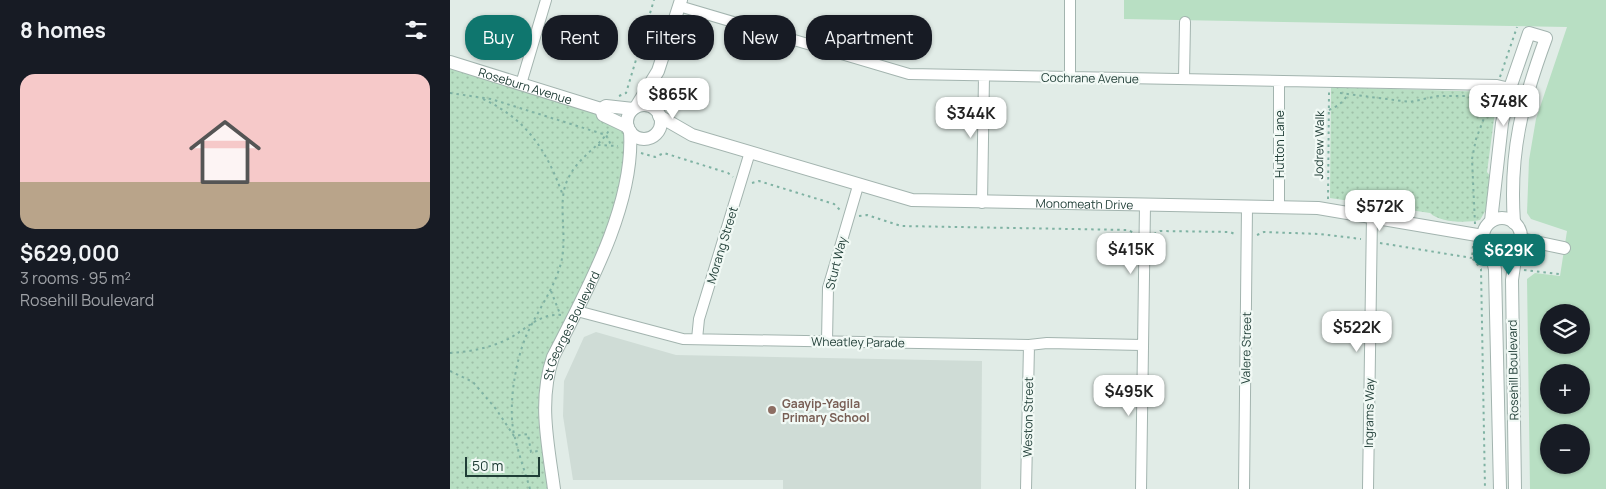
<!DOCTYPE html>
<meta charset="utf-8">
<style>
body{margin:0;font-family:Manrope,sans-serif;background:#20242c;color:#f1f3f6;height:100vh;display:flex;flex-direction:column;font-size:19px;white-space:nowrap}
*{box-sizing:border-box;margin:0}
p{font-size:16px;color:#9ea1a6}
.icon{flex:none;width:28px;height:28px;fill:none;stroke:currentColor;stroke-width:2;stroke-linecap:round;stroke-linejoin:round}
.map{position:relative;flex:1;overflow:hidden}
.details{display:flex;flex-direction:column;background:#171b24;width:450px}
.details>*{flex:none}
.hud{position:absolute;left:15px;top:15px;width:475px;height:45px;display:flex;gap:10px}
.controls{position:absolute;left:1090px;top:304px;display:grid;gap:10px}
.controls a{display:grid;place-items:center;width:50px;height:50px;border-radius:50%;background:#171b24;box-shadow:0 1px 4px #0004;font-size:25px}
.scale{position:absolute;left:15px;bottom:12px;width:75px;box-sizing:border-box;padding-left:5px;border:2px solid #203e37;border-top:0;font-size:14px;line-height:18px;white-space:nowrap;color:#203e37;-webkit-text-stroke:4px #f1f9f5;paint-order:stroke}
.price{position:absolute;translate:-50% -42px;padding:0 11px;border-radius:10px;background:#fff;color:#222;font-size:16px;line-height:32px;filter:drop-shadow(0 1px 2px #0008)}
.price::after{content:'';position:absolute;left:50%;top:30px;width:15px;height:11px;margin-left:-8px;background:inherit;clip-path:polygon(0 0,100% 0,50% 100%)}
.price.selected{background:#0f766e;color:#fff}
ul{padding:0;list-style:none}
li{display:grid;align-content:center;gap:10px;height:265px;padding:0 20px}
li span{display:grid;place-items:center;height:155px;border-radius:15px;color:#555}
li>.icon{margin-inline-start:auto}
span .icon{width:90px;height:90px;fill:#fffc;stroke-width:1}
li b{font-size:21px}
h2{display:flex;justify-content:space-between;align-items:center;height:60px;padding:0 20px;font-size:21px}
.pill{padding:0 18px;border-radius:20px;background:#171b24;box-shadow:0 1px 4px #0004;font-size:18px;line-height:45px}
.pill.selected{background:#0f766e;color:#fff}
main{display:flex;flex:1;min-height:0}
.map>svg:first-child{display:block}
.built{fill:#cfdcd6}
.green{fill:#b8dfc3;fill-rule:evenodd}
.park{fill:url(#park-dots)}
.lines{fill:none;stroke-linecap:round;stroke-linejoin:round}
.minor-casing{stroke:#a3b4af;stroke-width:12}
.tertiary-casing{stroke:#a3b4af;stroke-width:14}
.path{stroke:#7fb2a3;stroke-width:2;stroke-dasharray:2.5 4;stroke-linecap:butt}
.minor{stroke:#fff;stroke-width:10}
.tertiary{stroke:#fff;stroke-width:12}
.education-dot{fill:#8d6e63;stroke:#f1f9f5;stroke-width:2}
.labels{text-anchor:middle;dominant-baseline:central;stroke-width:4.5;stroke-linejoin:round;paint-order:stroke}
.street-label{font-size:12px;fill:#203e37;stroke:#f1f9f5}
.education-label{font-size:12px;font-weight:bold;fill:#785e54;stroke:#f1f9f5;text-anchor:start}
</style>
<main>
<section class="details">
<h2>8 homes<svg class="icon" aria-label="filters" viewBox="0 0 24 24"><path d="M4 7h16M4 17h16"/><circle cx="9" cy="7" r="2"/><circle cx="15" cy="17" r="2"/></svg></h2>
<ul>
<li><span style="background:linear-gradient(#f6c9c9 70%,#b9a48a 0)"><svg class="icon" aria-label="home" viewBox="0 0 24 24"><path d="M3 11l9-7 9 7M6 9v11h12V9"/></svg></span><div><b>$629,000</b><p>3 rooms · 95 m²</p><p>Rosehill Boulevard</p></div></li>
</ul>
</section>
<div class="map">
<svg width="1156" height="489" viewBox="0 0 1156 489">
<defs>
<pattern id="park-dots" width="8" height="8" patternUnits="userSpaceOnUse" patternTransform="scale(1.25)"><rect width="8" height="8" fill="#b8dfc3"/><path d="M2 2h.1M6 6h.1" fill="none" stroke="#9ec0a8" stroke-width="1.8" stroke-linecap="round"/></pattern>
</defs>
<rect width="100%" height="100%" fill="#e1ece7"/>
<path class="built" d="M 146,332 L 226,355 L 532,361 L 531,489 L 333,489 L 333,480 L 123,480 L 113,416 L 114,381 L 134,337 Z"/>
<path class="green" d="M 674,0 L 1156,0 L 1156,489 L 1080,489 L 1077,279 L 1085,273 L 1110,276 L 1117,231 L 1081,219 L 1077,213 L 1079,160 L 1086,119 L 1117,27 L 674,19 ZM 1099,312 L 1131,312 L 1131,345 L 1099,345 ZM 1099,372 L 1131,372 L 1131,405 L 1099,405 ZM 1099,432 L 1131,432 L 1131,465 L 1099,465 Z"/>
<path class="park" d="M 0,62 L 151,109 L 178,127 L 181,145 L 155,251 L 97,375 L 104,489 L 0,489 Z
M 881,87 L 1042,92 C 1049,96 1051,99 1050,107 L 1045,112 L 1037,172 L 1042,178 L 1037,208 L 1030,220 C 1017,223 990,223 980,213 L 880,198 Z"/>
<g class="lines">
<defs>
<path id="minor" d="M 620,0 L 620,78
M 229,6 L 459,74 L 1047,85 L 1060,88
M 734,79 L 735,22
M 829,81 L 829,207
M 71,84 L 96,0
M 532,203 L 534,76
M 127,311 L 233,339 L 579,345 L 597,343 L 692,345
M 247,339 L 249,319 L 300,152
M 377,341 L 378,288 L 408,186
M 576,489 L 579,345
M 691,489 L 695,205
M 794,489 L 797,207
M 918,489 L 922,216"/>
<g id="tertiary">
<path id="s1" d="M 0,62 L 151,109 L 156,106 L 183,109"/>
<circle cx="194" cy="122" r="17"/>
<path d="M 186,107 L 208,71 L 231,0"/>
<path d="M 151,109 L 153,115 L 178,127"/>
<path id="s2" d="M 209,116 L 242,135 L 462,200 L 868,208 L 1033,236"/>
<circle cx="1052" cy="237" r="19"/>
<path d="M 1041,221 L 1052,123 L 1060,88 L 1079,33 L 1096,38 C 1072,103 1059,152 1064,223"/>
<path d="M 1071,239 L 1114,248"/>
<path d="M 1041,253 L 1045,269 L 1050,489"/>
<path id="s3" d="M 104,489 C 98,444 88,401 103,357 C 136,292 185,205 180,131"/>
<path d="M 1065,489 L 1062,280 L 1066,252"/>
</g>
</defs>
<use href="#minor" class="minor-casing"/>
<use href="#tertiary" class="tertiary-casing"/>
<path class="path" d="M 1050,77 L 1067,27
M 0,93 L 41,99 L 156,135 L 161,145
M 890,93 L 960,102 L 988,96 L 1016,96 L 1040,104
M 169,96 L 176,93 L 204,0
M 33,99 C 76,119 96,149 112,193
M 879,110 L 889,105 L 899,94
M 148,145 L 168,146
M 191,153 L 205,157 L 214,153 L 278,173 L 283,177
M 302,183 L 309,181 L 384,204 L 390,210
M 878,199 L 879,92
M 409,216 L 417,215 L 451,226 L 678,230 L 684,233
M 1025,224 L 1022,159 L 1026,139 L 1043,95
M 704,234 L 710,231 L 780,232 L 787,235
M 807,235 L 814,232 L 870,234 L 911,239
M 930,243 L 1022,258
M 1023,246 L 1022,258 L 1031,269 L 1035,489
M 1074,270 L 1109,274
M 101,291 L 110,314
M 0,353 C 19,352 39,348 56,340 C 75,331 88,313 111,315
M 0,371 L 23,382 L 46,409 L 64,436 L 78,434 L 81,452 L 88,451
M 80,489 C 75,472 69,455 65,438 C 57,410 65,361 77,334 C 88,310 104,289 111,263 C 118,236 107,203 117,181 C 128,156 147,150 160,129"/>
<use href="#minor" class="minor"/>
<use href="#tertiary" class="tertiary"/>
</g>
<circle class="education-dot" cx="322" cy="410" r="5"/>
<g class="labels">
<g class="street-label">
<text transform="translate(640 78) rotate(1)">Cochrane Avenue</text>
<text stroke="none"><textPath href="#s1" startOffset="79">Roseburn Avenue</textPath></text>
<text transform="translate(829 144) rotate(-90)">Hutton Lane</text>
<text transform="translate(869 145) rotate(-89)">Jodrew Walk</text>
<text stroke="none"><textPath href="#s2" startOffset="440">Monomeath Drive</textPath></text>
<text transform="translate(272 245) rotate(-73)">Morang Street</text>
<text transform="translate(386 263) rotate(-76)">Sturt Way</text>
<text stroke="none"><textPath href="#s3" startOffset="169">St Georges Boulevard</textPath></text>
<text transform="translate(408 342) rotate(1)">Wheatley Parade</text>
<text transform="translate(796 348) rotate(-89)">Valere Street</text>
<text transform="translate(1063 370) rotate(-91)">Rosehill Boulevard</text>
<text transform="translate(919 413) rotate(-89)">Ingrams Way</text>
<text transform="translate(578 417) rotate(-89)">Weston Street</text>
</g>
<g class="education-label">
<text x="332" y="403">Gaayip-Yagila<tspan x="332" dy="14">Primary School</tspan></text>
</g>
</g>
</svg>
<div class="controls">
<a><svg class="icon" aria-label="layers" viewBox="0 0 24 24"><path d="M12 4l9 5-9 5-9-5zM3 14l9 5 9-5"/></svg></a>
<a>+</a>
<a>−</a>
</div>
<div class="scale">50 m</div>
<b class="price" style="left:223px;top:120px">$865K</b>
<b class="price" style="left:1054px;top:127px">$748K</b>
<b class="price" style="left:521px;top:139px">$344K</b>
<b class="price" style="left:930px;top:232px">$572K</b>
<b class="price" style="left:681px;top:275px">$415K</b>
<b class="price selected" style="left:1059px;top:276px">$629K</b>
<b class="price" style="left:907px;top:353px">$522K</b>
<b class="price" style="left:679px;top:417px">$495K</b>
<div class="hud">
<a class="pill selected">Buy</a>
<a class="pill">Rent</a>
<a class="pill">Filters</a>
<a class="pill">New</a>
<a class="pill">Apartment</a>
</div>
</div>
</main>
